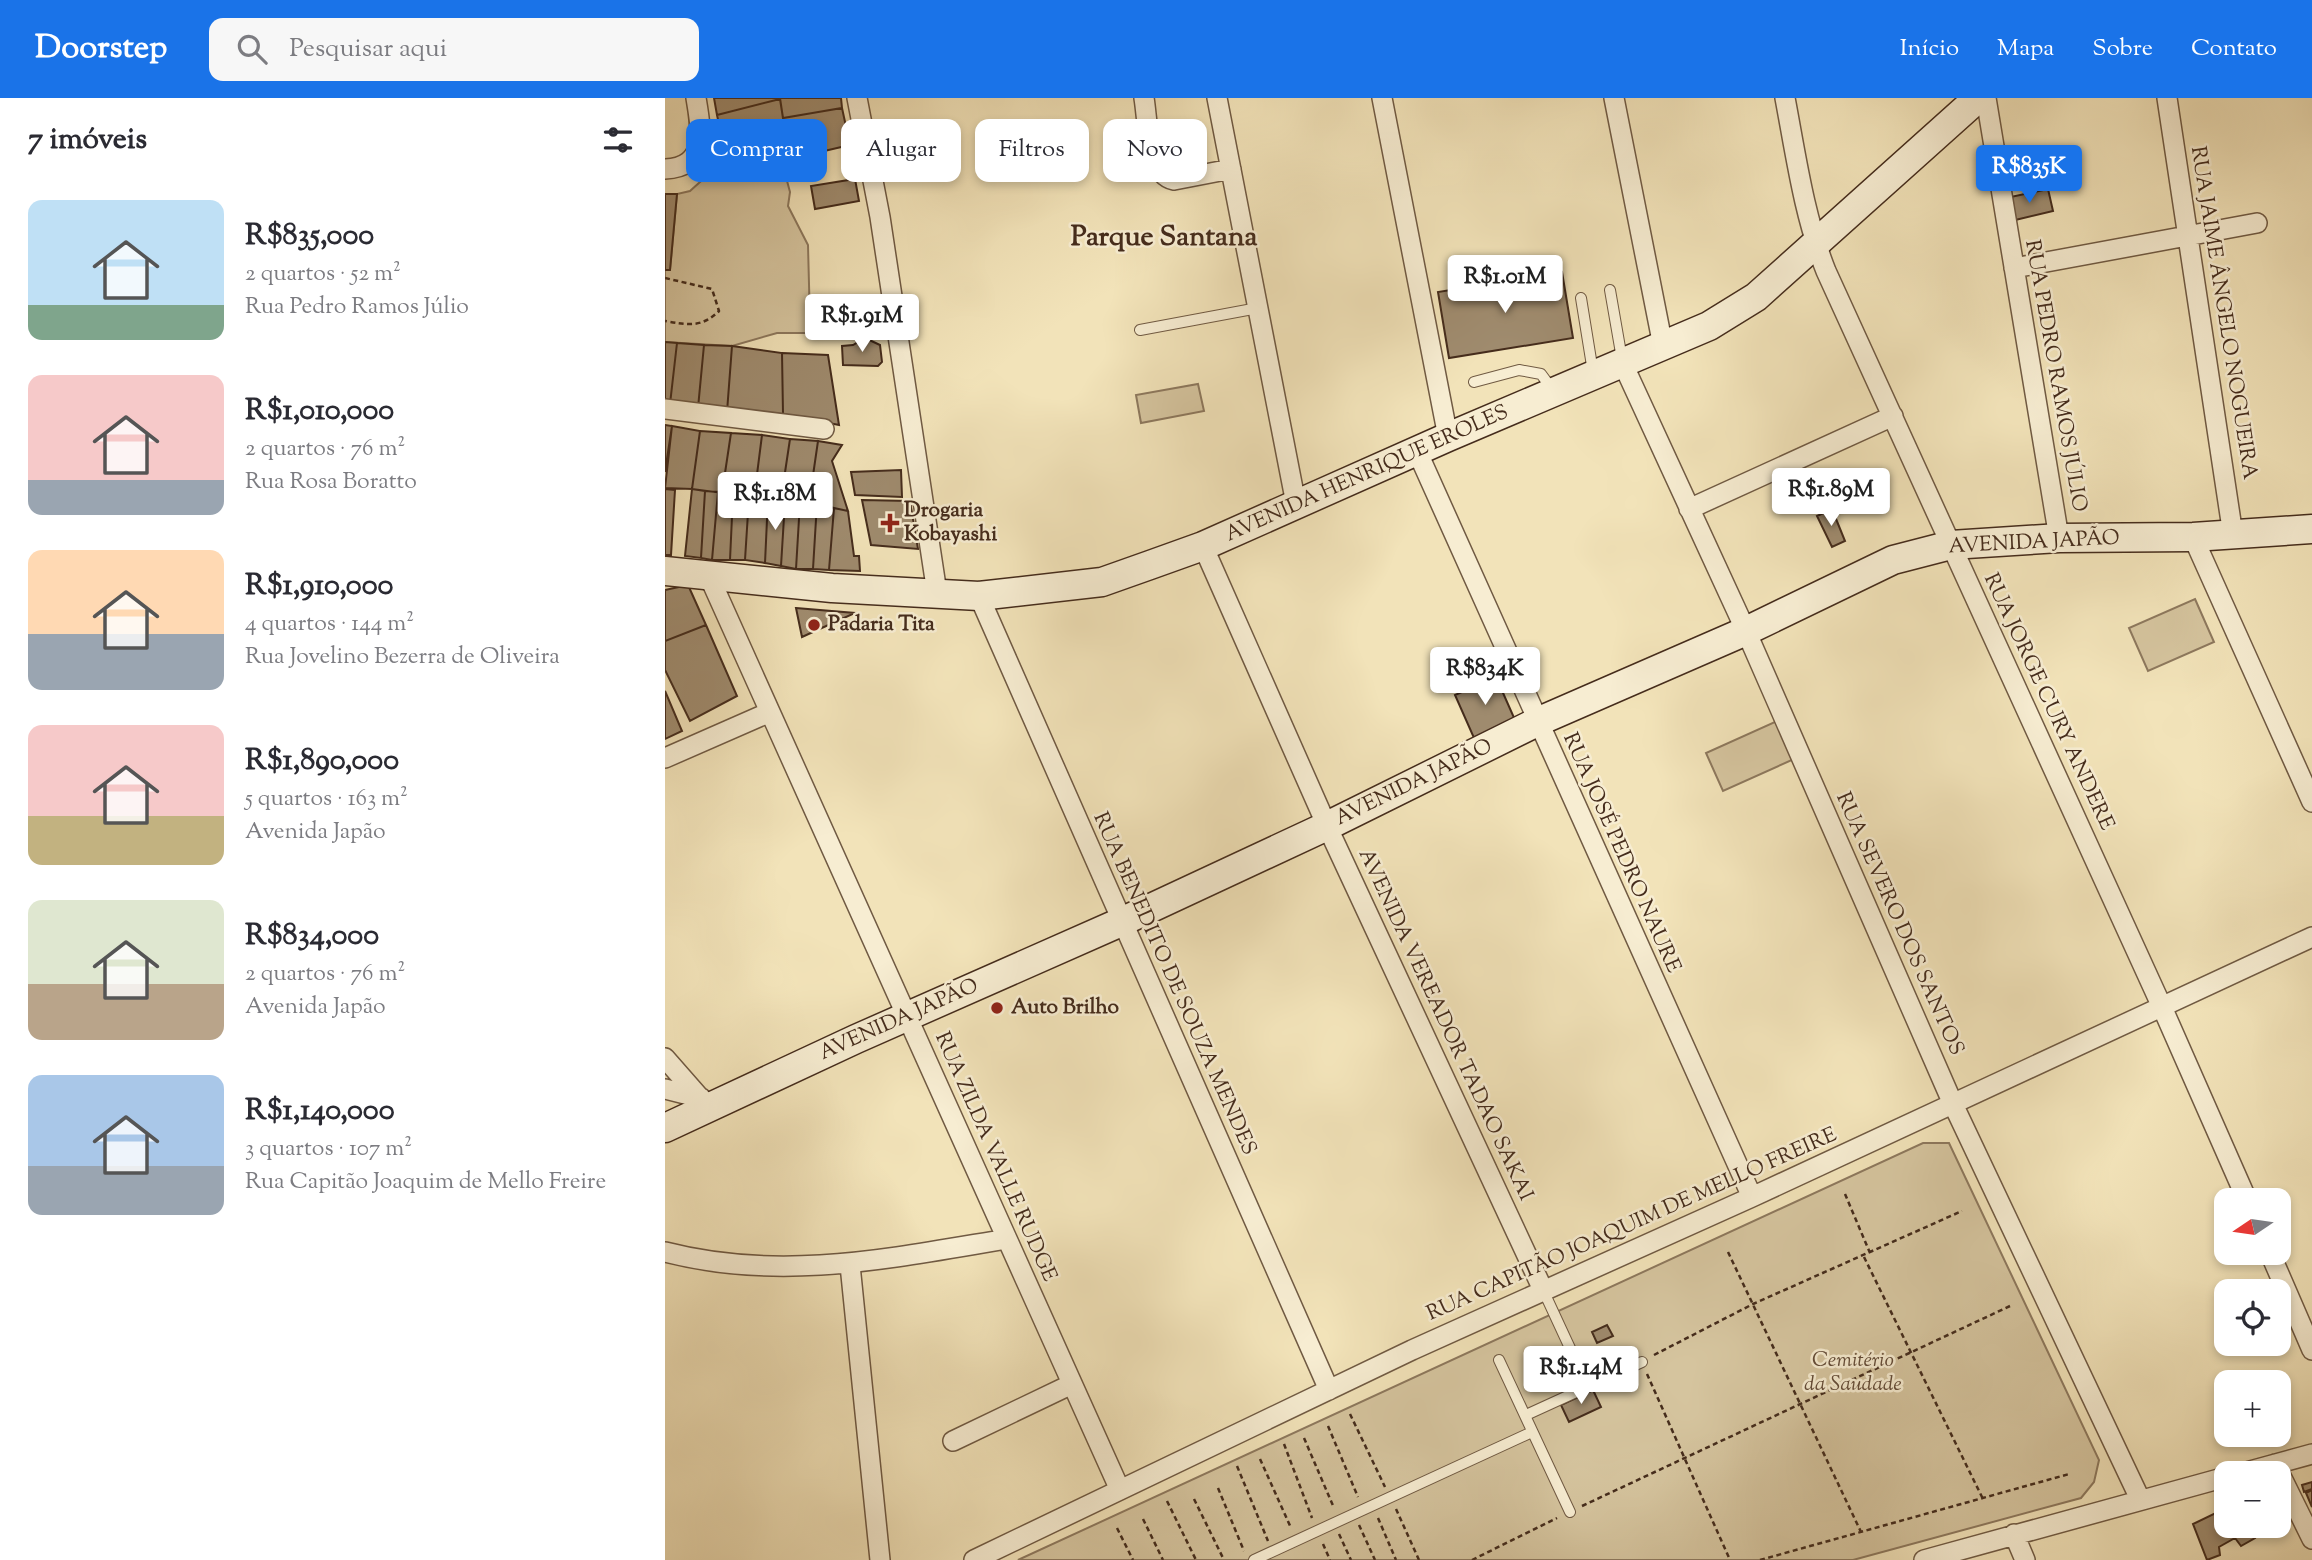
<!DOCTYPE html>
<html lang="pt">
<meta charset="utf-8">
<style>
body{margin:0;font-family:"Sorts Mill Goudy",serif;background:#f7f7f7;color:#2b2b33;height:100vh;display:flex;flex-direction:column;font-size:26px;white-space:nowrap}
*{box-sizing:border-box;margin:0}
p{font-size:23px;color:#7c7c81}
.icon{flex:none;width:38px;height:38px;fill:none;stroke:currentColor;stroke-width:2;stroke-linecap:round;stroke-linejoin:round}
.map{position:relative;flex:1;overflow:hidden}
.side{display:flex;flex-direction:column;background:#fff;width:665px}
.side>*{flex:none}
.hud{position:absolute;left:21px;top:21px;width:665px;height:63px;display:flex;gap:14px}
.needle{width:46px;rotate:257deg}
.controls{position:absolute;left:1549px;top:1090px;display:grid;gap:14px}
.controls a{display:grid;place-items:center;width:77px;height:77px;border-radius:14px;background:#fff;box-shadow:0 4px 10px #0003;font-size:35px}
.price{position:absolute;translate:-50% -60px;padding:0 16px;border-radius:7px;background:#fff;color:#222;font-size:23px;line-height:46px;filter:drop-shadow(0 2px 4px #0008)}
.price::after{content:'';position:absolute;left:50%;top:42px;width:21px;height:16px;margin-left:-10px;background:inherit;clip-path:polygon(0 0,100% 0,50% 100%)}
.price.selected{background:#1a73e8;color:#fff}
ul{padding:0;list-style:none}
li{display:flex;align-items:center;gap:21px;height:175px;padding:0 28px}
li span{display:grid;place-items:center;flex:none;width:196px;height:140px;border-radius:14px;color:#555}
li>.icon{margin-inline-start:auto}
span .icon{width:84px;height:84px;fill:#fffc;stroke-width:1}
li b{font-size:30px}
h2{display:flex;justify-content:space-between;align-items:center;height:84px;padding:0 28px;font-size:30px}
.pill{padding:0 24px;border-radius:14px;background:#fff;box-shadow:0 4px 10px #0003;font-size:24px;line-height:63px}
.pill.selected{background:#1a73e8;color:#fff}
header{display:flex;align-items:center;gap:42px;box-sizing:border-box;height:98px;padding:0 35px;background:#1a73e8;color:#fff}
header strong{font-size:33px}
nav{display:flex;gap:38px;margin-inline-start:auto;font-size:24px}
.search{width:490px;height:63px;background:#f7f7f7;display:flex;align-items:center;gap:18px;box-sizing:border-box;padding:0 24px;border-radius:14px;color:#7c7c81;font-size:26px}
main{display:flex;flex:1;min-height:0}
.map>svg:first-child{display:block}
.green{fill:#d5c49e;stroke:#8d785d;stroke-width:2}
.building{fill:#9f8b6e;stroke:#452c1c;stroke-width:2}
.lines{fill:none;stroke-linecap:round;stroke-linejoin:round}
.lane-casing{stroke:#705a43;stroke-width:12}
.street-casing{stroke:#705a43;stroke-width:22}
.secondary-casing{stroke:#452c1c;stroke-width:31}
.path{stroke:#452c1c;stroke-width:2.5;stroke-dasharray:5 3.5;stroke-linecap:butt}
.lane{stroke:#f7edd2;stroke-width:10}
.street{stroke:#f7edd2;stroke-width:19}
.secondary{stroke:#f7edd2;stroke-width:28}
.poi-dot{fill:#8f2418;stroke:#f7edd2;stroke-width:2.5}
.labels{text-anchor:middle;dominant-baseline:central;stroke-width:5;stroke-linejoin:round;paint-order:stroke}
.street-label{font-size:21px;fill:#452c1c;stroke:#f7edd2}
.poi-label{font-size:21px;font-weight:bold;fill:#452c1c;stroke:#f7edd2;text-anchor:start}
.park-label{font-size:21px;font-style:italic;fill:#624a36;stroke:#f7edd2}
.district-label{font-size:28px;font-weight:bold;fill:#452c1c;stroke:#f7edd2}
</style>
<header>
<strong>Doorstep</strong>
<div class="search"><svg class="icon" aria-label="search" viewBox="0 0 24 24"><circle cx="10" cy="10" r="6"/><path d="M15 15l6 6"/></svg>Pesquisar aqui</div>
<nav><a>Início</a><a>Mapa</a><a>Sobre</a><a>Contato</a></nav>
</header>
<main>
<section class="side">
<h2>7 imóveis<svg class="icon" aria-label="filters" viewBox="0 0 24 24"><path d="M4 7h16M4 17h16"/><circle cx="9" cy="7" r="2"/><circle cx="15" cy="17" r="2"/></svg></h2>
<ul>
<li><span style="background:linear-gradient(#bfe0f5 75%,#7fa58c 0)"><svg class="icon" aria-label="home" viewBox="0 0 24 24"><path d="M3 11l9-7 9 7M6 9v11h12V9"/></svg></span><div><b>R$835,000</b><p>2 quartos · 52 m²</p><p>Rua Pedro Ramos Júlio</p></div></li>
<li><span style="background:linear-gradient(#f6c9c9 75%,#9aa5b1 0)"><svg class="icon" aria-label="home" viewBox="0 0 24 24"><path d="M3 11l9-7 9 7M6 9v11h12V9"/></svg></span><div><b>R$1,010,000</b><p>2 quartos · 76 m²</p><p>Rua Rosa Boratto</p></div></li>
<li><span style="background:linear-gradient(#ffd9b3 60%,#9aa5b1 0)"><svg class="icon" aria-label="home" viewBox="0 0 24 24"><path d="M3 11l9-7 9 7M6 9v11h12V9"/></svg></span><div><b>R$1,910,000</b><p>4 quartos · 144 m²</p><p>Rua Jovelino Bezerra de Oliveira</p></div></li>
<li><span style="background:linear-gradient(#f6c9c9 65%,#c2b280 0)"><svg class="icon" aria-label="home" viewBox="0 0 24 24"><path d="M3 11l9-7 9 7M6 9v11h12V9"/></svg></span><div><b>R$1,890,000</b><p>5 quartos · 163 m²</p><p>Avenida Japão</p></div></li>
<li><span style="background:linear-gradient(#dfe7d0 60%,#b9a48a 0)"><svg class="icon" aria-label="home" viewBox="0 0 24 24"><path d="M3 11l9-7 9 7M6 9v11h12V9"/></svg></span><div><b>R$834,000</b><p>2 quartos · 76 m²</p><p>Avenida Japão</p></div></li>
<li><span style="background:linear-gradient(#a9c7e8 65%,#9aa5b1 0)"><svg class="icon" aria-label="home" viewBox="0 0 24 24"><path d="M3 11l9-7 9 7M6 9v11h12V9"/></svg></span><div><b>R$1,140,000</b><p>3 quartos · 107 m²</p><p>Rua Capitão Joaquim de Mello Freire</p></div></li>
</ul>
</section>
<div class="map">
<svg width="1647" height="1462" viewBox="0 0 1647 1462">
<rect width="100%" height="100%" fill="#f2e3b9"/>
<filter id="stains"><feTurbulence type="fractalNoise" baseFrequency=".00286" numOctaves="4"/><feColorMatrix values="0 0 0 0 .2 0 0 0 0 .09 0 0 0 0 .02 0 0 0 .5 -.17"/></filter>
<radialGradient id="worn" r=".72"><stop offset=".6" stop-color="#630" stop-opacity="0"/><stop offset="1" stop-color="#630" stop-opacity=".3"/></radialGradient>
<path class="green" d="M 114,53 L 125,94 L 123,108 L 143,147 L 145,225 L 149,235 L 112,235 L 67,248 L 0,244 L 0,172 L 5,172 L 12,96 L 25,93 L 56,65 Z
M 533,286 L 539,313 L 476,325 L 471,297 Z
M 1530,501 L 1549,544 L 1483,573 L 1464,530 Z
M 1112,623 L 1129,661 L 1058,693 L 1041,655 Z
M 1258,1045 L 1284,1045 L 1434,1362 L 1429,1384 L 1416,1400 L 1188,1462 L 353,1462 Z"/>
<path class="building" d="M 49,0 L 115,0 L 115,1 L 52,17 Z
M 115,0 L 176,0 L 177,10 L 118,20 Z
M 115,1 L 120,33 L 58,44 L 52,17 Z
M 177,10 L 185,47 L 125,61 L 118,20 Z
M 190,81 L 194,103 L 150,111 L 146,88 Z
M 1383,91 L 1388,113 L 1346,123 L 1341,100 Z
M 0,96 L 12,96 L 5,172 L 0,172 Z
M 897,174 L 908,240 L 784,260 L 773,194 Z
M 200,240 L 215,247 L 217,264 L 213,268 L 178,267 L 177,248 L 188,247 Z
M 0,244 L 12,245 L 5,306 L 0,305 Z
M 12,245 L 39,247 L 33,310 L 5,306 Z
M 39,247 L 67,248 L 62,314 L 33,310 Z
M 67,248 L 117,255 L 118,316 L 62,314 Z
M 117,255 L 163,257 L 174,327 L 118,316 Z
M 0,327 L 7,328 L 0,374 Z
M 7,328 L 35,333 L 27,391 L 0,390 Z
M 35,333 L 66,335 L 57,395 L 27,391 Z
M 66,335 L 97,337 L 89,400 L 57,395 Z
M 97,337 L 125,341 L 116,401 L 89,400 Z
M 125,341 L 153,343 L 144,405 L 116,401 Z
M 153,343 L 177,347 L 167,363 L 183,413 L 144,405 Z
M 236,372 L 237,399 L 190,397 L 186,374 Z
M 0,391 L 10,392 L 6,457 L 0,457 Z
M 27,391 L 40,393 L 36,460 L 20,458 Z
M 40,393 L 53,394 L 47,462 L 36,460 Z
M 53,394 L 68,397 L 65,462 L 47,462 Z
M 68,397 L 84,399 L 80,462 L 65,462 Z
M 84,399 L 103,400 L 100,465 L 80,462 Z
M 103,400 L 120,403 L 116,468 L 100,465 Z
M 197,402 L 245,403 L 253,451 L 206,447 Z
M 120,403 L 135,404 L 131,471 L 116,468 Z
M 135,404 L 152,405 L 148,471 L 131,471 Z
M 152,405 L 169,410 L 164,472 L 148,471 Z
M 169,410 L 183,413 L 189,458 L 194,458 L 195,473 L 164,472 Z
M 1167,411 L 1180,443 L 1167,449 L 1152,418 Z
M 23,487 L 41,527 L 0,543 L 0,492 Z
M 131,510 L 190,515 L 137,539 Z
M 41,527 L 72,598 L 25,623 L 0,572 L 0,543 Z
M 831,579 L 850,622 L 809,640 L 790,597 Z
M 0,593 L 17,633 L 0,641 Z
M 942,1227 L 948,1238 L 932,1245 L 927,1234 Z
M 928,1292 L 936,1309 L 904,1324 L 896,1307 Z
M 1647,1384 L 1647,1391 L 1639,1394 L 1637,1387 Z
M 1647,1392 L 1647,1409 L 1641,1395 Z
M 1561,1410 L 1561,1428 L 1585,1428 L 1590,1440 L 1576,1448 L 1570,1440 L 1554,1449 L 1555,1457 L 1542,1462 L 1528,1426 Z"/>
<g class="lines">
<defs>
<path id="lane" d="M 945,192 L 957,261
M 916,200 L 928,274
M 475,232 L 593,210
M 809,284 L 854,272 L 876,276 L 887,291
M 879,1194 L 923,1289
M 834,1262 L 905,1414
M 861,1317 L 977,1264
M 589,1462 L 867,1334"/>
<path id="street" d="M 192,0 L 215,119 L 272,495
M 479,0 C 483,23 482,76 509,82 L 566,71
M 552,0 L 631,406
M 717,0 L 783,339
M 949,0 L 998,248
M 1120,0 C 1131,58 1139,118 1161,173 L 1497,909 L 1582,1102
M 1321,0 L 1394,440
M 1502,0 L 1568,437
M 0,71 C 44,69 36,30 31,0
M 1349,170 L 1592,125
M 958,266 L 1081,533 L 1288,1006 L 1475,1401
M 0,311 L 159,331
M 752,353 L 1087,1099
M 1024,411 L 1228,318
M 1528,439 L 1647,704
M 538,448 L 662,728 L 879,1194
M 43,476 L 455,1392
M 314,498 L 664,1292
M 0,660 L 105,614
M 0,960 L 43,1009
M 0,991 L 36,1000
M 0,1154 C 116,1184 227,1160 342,1141
M 1605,1155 L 1647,1252
M 185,1167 L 215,1462
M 288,1343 L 407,1286
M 1610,1366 L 1647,1441
M 1574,1376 L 1647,1356
M 1349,1436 L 1360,1462
M 309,1462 L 747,1252 L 1087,1099 L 1647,839
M 1259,1462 L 1561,1379"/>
<path id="secondary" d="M 0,473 L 167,490 L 314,498 L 437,484 L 485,467 L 538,448 L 783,339 L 1044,228 L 1091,199 L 1313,0
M 0,1030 L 191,941 L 456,824 L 662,728 L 872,624 L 1081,533 L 1228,462 L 1286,447 L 1394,440 L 1528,439 L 1647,431"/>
</defs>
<use href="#lane" class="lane-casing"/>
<use href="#street" class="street-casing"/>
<use href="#secondary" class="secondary-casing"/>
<path class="path" d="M 0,180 L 47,191 L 54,213 C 37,230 22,227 0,223
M 1180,1096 L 1205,1155
M 1063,1154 L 1196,1434
M 1199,1159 L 1318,1401
M 989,1257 L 1088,1206 L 1297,1113
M 982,1276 L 1065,1462
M 685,1316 L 720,1389
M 663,1328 L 693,1399
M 639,1340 L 669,1410
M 619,1346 L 647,1420
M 595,1361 L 626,1430
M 572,1368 L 603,1443
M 553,1390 L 579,1453
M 529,1401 L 559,1462
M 502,1403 L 531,1462
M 917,1408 L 1345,1208
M 731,1411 L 754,1462
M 713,1420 L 731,1462
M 478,1421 L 498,1462
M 694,1427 L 710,1462
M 452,1430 L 468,1462
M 674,1436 L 686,1462
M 658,1446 L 665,1462
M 807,1462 L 892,1420
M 1095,1462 L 1404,1376"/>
<use href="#lane" class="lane"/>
<use href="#street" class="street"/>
<use href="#secondary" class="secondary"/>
</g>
<g class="poi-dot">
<path d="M221.5 414.5h7v7h7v7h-7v7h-7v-7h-7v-7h7z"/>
<circle cx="149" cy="527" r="7"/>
<circle cx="332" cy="910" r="7"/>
</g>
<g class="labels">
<g class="street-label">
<text transform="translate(1558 215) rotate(81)">RUA JAIME ÂNGELO NOGUEIRA</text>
<text transform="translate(1390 278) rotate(80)">RUA PEDRO RAMOS JÚLIO</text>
<text transform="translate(702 376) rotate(-24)">AVENIDA HENRIQUE EROLES</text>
<text transform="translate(1369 445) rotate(-3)">AVENIDA JAPÃO</text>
<text transform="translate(1383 604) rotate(65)">RUA JORGE CURY ANDERE</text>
<text transform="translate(749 685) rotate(-26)">AVENIDA JAPÃO</text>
<text transform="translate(956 755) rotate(66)">RUA JOSÉ PEDRO NAURE</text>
<text transform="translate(1234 826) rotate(66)">RUA SEVERO DOS SANTOS</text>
<text transform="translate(509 886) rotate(66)">RUA BENEDITO DE SOUZA MENDES</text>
<text transform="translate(234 922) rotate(-24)">AVENIDA JAPÃO</text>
<text transform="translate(780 927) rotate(65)">AVENIDA VEREADOR TADAO SAKAI</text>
<text transform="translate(330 1059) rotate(66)">RUA ZILDA VALLE RUDGE</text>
<text transform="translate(967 1127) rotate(-24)">RUA CAPITÃO JOAQUIM DE MELLO FREIRE</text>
</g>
<g class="poi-label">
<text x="239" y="413">Drogaria<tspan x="239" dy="24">Kobayashi</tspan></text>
<text x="163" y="527">Padaria Tita</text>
<text x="346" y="910">Auto Brilho</text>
</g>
<g class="park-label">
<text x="1188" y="1263">Cemitério<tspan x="1188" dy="24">da Saudade</tspan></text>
</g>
<g class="district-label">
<text x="499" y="140">Parque Santana</text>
</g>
</g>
<rect width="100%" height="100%" filter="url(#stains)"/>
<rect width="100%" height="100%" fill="url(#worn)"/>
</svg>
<div class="controls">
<a><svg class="needle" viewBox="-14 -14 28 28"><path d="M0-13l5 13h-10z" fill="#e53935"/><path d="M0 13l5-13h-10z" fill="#7c7c81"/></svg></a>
<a><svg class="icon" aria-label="locate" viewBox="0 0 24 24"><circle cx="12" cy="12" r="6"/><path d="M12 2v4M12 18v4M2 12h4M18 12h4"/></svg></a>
<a>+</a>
<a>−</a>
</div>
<b class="price selected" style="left:1364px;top:107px">R$835K</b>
<b class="price" style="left:840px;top:217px">R$1.01M</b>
<b class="price" style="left:197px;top:256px">R$1.91M</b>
<b class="price" style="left:1166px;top:430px">R$1.89M</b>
<b class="price" style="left:110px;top:434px">R$1.18M</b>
<b class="price" style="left:820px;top:609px">R$834K</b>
<b class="price" style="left:916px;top:1308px">R$1.14M</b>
<div class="hud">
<a class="pill selected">Comprar</a>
<a class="pill">Alugar</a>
<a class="pill">Filtros</a>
<a class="pill">Novo</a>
</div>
</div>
</main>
